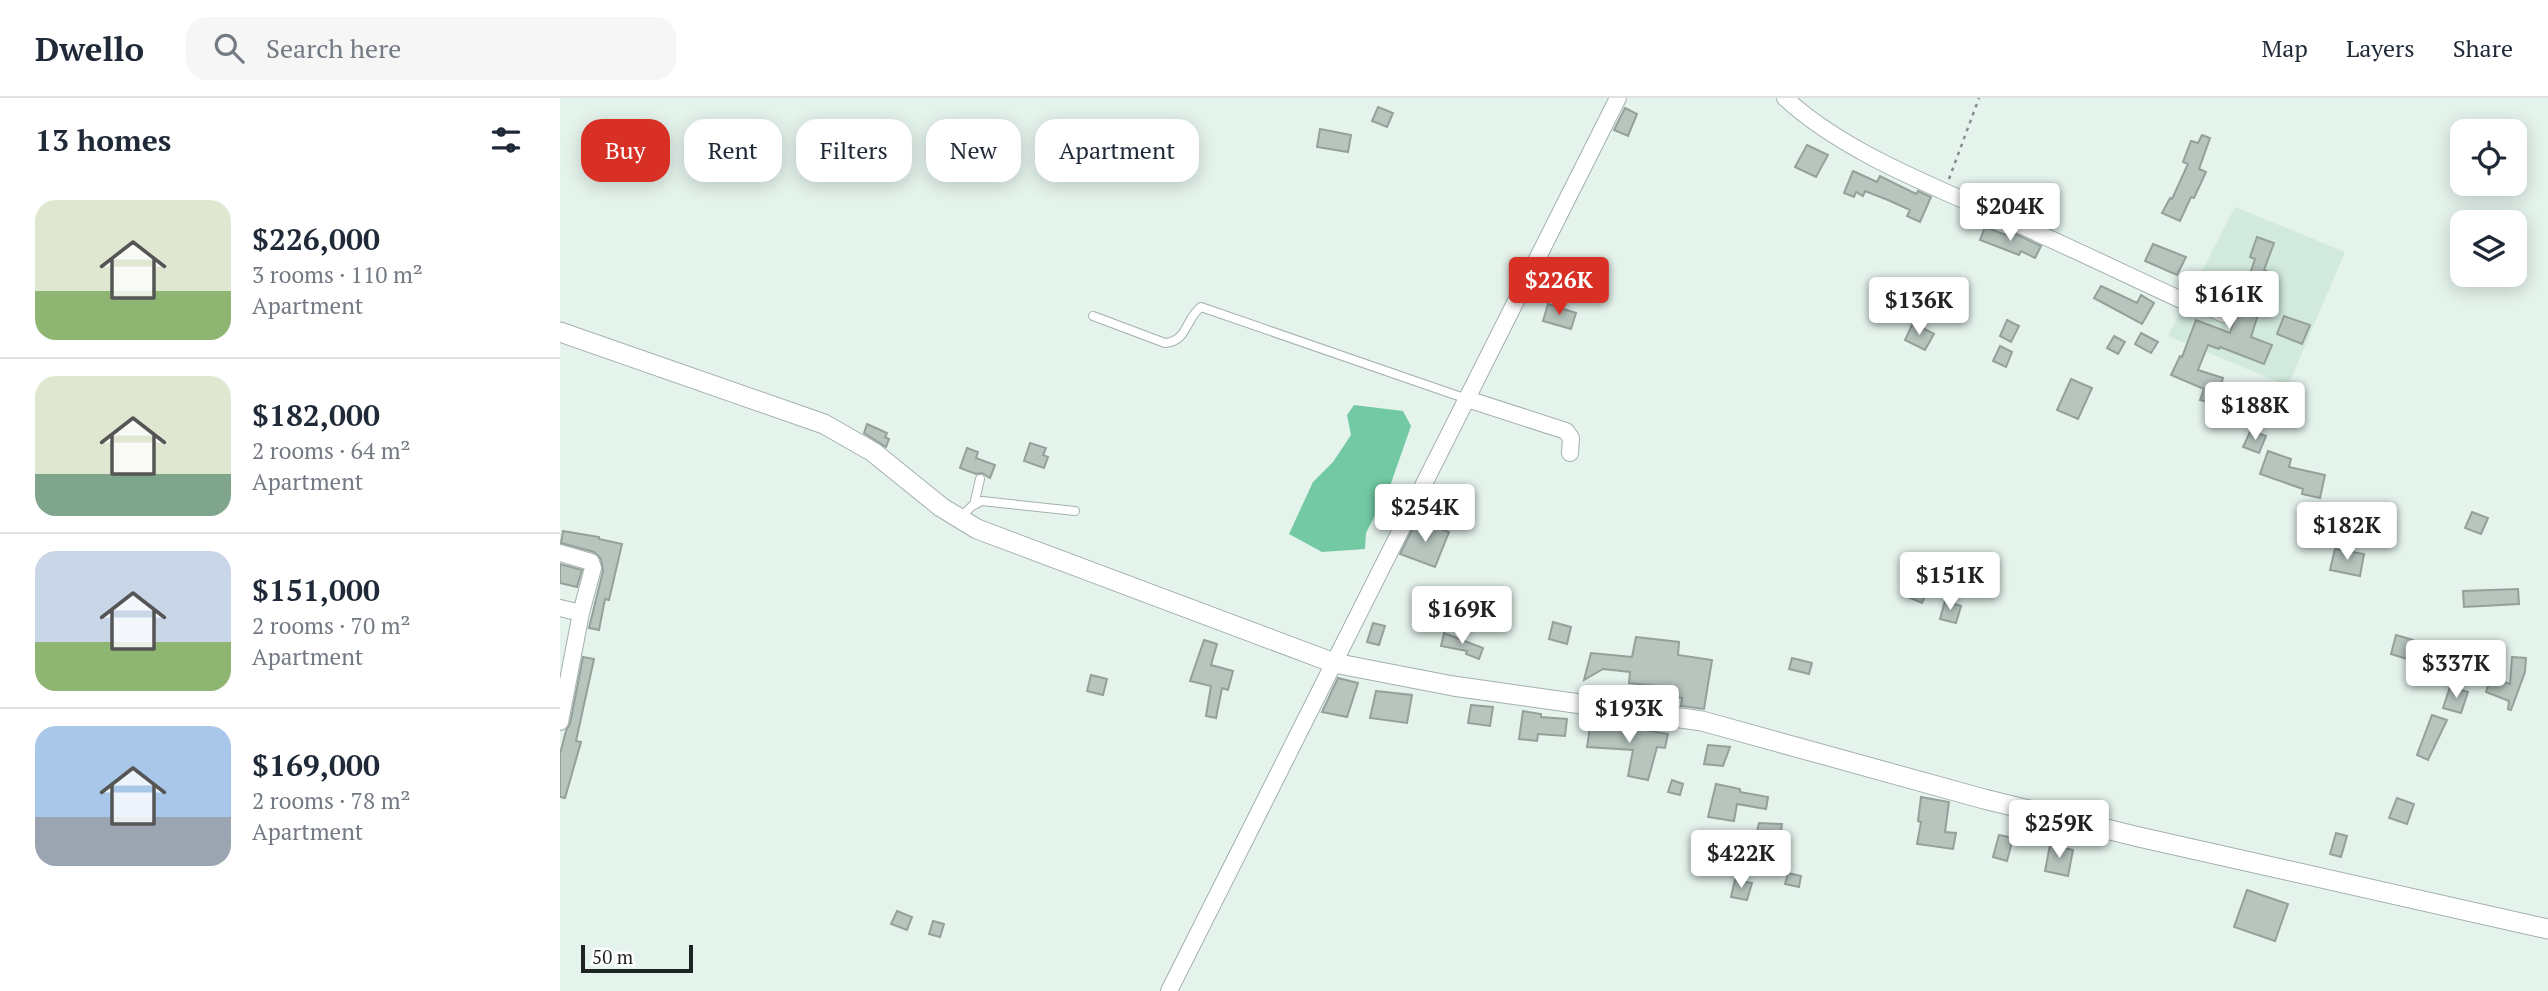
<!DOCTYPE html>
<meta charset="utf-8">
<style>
body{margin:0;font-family:"PT Serif",serif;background:#f6f6f7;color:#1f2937;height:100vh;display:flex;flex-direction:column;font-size:26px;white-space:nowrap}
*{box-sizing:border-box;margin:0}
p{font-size:23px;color:#747a83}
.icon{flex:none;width:38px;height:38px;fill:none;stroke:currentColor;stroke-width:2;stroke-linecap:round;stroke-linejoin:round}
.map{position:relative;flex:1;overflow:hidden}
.drawer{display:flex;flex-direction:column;background:#fff;width:560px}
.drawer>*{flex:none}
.banner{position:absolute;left:21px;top:21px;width:665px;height:63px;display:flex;gap:14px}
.tools{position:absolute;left:1890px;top:21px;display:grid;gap:14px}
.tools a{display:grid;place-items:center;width:77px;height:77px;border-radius:14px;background:#fff;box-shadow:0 4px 18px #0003;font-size:35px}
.scale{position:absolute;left:21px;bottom:18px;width:112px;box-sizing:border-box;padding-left:7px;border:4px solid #1e2421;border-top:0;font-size:19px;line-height:24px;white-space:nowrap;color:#1e2421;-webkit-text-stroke:5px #fff;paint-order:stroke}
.price{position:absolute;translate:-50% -60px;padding:0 16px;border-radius:7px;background:#fff;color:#222;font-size:23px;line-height:46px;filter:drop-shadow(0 2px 4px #0008)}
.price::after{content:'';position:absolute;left:50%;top:42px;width:21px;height:16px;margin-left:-10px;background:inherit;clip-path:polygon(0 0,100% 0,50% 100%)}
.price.current{background:#d93025;color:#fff}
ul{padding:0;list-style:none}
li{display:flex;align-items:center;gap:21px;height:175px;padding:0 35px}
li+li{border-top:2px solid #e0e1e3}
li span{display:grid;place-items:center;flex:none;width:196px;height:140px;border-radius:21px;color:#555}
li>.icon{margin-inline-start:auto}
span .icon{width:84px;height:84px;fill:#fffc;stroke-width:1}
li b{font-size:30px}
h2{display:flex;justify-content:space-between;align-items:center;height:84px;padding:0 35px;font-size:30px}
.chip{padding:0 24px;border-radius:21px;background:#fff;box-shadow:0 4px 18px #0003;font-size:24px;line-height:63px}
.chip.current{background:#d93025;color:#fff}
header{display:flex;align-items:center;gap:42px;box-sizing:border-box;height:98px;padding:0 35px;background:#fff;border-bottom:2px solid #e0e1e3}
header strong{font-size:33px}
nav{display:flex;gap:38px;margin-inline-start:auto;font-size:24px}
.search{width:490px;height:63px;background:#f6f6f7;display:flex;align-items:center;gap:18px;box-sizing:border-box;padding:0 24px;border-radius:21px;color:#747a83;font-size:26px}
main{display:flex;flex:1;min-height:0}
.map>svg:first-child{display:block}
.built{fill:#d2e9de}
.water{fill:#72c9a4}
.building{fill:#b7c5be;stroke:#93a19a;stroke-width:2}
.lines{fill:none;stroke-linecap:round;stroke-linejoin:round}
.service-casing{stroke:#a3b1aa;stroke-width:10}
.minor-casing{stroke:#a3b1aa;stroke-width:18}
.tertiary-casing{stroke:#a3b1aa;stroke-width:21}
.path{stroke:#848f8a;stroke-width:2.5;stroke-dasharray:3.5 5;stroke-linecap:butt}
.service{stroke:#fff;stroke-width:8}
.minor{stroke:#fff;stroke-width:16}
.tertiary{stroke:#fff;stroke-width:19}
</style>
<header>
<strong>Dwello</strong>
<div class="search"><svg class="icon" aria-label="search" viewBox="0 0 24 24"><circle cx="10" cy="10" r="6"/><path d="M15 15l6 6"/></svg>Search here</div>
<nav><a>Map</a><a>Layers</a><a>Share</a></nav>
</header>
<main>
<section class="drawer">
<h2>13 homes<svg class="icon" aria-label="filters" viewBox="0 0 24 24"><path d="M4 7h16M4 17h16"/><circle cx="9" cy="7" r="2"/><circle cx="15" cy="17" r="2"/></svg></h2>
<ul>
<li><span style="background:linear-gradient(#dfe7d0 65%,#8fb573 0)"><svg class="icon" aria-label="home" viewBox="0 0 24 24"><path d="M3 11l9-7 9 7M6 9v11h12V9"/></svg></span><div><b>$226,000</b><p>3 rooms · 110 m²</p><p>Apartment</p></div></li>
<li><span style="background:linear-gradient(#dfe7d0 70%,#7fa58c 0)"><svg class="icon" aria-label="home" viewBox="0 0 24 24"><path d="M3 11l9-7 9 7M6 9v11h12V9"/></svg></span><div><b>$182,000</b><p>2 rooms · 64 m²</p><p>Apartment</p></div></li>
<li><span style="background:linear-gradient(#c9d6e8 65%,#8fb573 0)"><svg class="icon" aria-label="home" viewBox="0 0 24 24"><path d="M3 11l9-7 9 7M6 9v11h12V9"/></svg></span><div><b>$151,000</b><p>2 rooms · 70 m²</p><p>Apartment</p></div></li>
<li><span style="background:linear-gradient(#a9c7e8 65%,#9aa5b1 0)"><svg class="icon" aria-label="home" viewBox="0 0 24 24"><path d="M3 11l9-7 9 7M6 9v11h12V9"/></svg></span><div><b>$169,000</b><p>2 rooms · 78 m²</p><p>Apartment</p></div></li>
</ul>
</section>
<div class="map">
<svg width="1988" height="893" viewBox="0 0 1988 893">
<rect width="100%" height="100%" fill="#e4f3ec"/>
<path class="built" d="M 1675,109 L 1785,154 L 1728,288 L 1608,238 Z"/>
<path class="water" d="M 794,307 L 843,313 L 851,328 L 830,388 L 806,435 L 805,451 L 762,454 L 729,436 L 753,384 L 773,364 L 791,337 L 787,317 Z"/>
<path class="building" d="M 818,9 L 833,15 L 827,29 L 812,23 Z
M 1065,10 L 1077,16 L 1068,38 L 1054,32 Z
M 760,31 L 791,37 L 788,54 L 757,49 Z
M 1642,37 L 1650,40 L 1639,71 L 1646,74 L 1634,100 L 1631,99 L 1620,123 L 1602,115 L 1610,100 L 1612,101 L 1628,66 L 1623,64 L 1631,43 L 1638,45 Z
M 1247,47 L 1268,57 L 1256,79 L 1235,69 Z
M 1293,73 L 1317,84 L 1320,78 L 1356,96 L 1358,93 L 1371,99 L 1360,124 L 1347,118 L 1350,112 L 1328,102 L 1305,93 L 1303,98 L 1296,94 L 1294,99 L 1284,95 Z
M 1425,129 L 1449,138 L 1451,134 L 1481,148 L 1475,160 L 1461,153 L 1459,157 L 1420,142 Z
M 1697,139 L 1714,145 L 1704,172 L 1711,175 L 1691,239 L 1712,247 L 1704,266 L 1660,249 L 1659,251 L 1648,247 L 1638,272 L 1663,280 L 1655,306 L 1640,302 L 1644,291 L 1611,277 L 1620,258 L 1622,259 L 1636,222 L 1670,235 L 1695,161 L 1690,159 Z
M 1593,146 L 1626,159 L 1617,177 L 1585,163 Z
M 1364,183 L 1388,189 L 1384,202 L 1361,195 Z
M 1541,188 L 1577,205 L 1581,197 L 1594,205 L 1582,226 L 1534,200 Z
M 988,206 L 1016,215 L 1011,231 L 983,223 Z
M 1724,218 L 1750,227 L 1742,246 L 1717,236 Z
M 1447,222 L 1459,228 L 1451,244 L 1440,238 Z
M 1353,225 L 1374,236 L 1365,252 L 1345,242 Z
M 1581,235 L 1598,244 L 1591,255 L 1575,246 Z
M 1554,238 L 1565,244 L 1558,256 L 1547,250 Z
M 1440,248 L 1452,254 L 1446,269 L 1433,263 Z
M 1511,281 L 1532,290 L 1518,321 L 1497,312 Z
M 307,326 L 327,335 L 325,339 L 329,341 L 326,349 L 304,335 Z
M 1691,332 L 1706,338 L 1699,355 L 1683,349 Z
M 470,345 L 486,350 L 483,357 L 488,359 L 484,370 L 464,363 Z
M 407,350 L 418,354 L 416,360 L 435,367 L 430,380 L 422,375 L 416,376 L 400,370 Z
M 1708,353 L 1731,361 L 1729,369 L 1765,377 L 1760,400 L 1742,396 L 1743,391 L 1700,376 Z
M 1768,405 L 1787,411 L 1780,431 L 1762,425 Z
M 1912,414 L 1928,420 L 1921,436 L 1905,430 Z
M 857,422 L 889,434 L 875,469 L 840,456 Z
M 3,433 L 39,439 L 39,441 L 62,446 L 49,502 L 45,501 L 39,532 L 29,530 L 43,473 L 41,461 L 34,454 L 1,445 Z
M 1775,451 L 1804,456 L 1800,478 L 1770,472 Z
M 0,466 L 22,472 L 17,489 L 0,485 Z
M 1362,467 L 1376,473 L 1362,505 L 1348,499 Z
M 1958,491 L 1959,506 L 1904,509 L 1903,493 Z
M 1385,503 L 1401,508 L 1396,525 L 1380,521 Z
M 872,507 L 887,510 L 885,521 L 869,519 Z
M 922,512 L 936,513 L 934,528 L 920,525 Z
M 993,524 L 1011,529 L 1007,546 L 989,541 Z
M 813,525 L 825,528 L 819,547 L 807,544 Z
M 884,535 L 923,550 L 919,561 L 906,556 L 907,553 L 881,548 Z
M 1836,537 L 1853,542 L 1847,561 L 1831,556 Z
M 1076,539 L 1119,544 L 1118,557 L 1152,562 L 1144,611 L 1121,608 L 1122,600 L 1095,597 L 1096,588 L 1069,585 L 1070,574 L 1043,571 L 1024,582 L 1031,555 L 1072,559 Z
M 644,542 L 657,546 L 651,567 L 673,573 L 668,592 L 662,590 L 656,620 L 646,618 L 651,588 L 630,583 Z
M 1908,544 L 1921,549 L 1914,569 L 1896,562 L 1894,569 L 1877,564 L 1883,545 L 1905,552 Z
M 23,559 L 34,561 L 16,643 L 21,644 L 5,700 L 0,699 L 0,656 L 6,633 L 10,626 Z
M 1952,559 L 1966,560 L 1965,574 L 1951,612 L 1948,611 L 1949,603 L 1926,594 L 1931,579 L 1950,586 Z
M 1232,560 L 1252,565 L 1249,576 L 1229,571 Z
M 531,577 L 547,581 L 543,597 L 527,593 Z
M 778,580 L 798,585 L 787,619 L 762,614 Z
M 1890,589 L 1908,594 L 1901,615 L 1883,610 Z
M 816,593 L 852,597 L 847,625 L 810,620 Z
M 911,607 L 933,609 L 930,628 L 908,625 Z
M 963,613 L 981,616 L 981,619 L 1007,621 L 1005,638 L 978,636 L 977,643 L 959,641 Z
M 1872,617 L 1887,622 L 1868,662 L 1857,657 Z
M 1031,623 L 1108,636 L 1105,650 L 1097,649 L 1088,682 L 1068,678 L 1073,652 L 1027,649 Z
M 1148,647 L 1170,649 L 1163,668 L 1144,666 Z
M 1112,682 L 1123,686 L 1120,697 L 1108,694 Z
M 1156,686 L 1180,691 L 1180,694 L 1208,699 L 1206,711 L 1177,706 L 1174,723 L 1148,719 Z
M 1361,699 L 1389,704 L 1385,734 L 1396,735 L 1393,751 L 1357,746 L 1361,724 L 1358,723 Z
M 1837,700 L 1854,706 L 1847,726 L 1829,720 Z
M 1199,725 L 1222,726 L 1219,746 L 1195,742 Z
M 1776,735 L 1787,738 L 1781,759 L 1770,756 Z
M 1439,737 L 1453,740 L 1447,763 L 1433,759 Z
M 1490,747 L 1513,752 L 1508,778 L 1485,773 Z
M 1228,775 L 1241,778 L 1239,789 L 1225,786 Z
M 1175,782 L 1192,785 L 1187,802 L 1171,799 Z
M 1687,792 L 1728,806 L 1715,843 L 1674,829 Z
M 337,813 L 352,819 L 347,832 L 331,826 Z
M 373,823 L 384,826 L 380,839 L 369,836 Z"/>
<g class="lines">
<defs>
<path id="service" d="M 1630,206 L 1663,220
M 533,218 L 605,245 C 628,243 625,221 641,209 L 907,301
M 414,407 L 420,381
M 400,420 L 412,408 L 422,403 L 515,413"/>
<path id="minor" d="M 1225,0 C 1281,52 1366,85 1435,116 C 1501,145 1565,176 1630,206
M 907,301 L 1006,333 L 1011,340 L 1010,355
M 0,455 L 31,464 L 33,470 L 21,515 L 0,624
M 0,510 L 21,515
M 609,893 L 1058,0"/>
<path id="tertiary" d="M 0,234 L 264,326 L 313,354 L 381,409 L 417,431 L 774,565 L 893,588 L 1142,623 L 1424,701 L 1579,739 L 1988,831"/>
</defs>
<use href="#service" class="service-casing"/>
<use href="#minor" class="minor-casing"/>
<use href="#tertiary" class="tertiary-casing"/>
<path class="path" d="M 1389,81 L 1419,0"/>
<use href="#service" class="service"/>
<use href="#minor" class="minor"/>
<use href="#tertiary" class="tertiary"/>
</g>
</svg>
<div class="tools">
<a><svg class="icon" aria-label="locate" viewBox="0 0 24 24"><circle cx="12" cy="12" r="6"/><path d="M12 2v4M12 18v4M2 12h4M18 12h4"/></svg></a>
<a><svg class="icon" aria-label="layers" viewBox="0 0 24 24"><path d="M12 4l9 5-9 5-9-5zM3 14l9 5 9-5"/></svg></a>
</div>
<div class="scale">50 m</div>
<b class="price" style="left:1450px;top:145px">$204K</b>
<b class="price current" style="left:999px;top:219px">$226K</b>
<b class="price" style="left:1669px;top:233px">$161K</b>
<b class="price" style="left:1359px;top:239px">$136K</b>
<b class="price" style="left:1695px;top:344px">$188K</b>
<b class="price" style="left:865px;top:446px">$254K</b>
<b class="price" style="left:1787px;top:464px">$182K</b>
<b class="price" style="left:1390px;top:514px">$151K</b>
<b class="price" style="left:902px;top:548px">$169K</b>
<b class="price" style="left:1896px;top:602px">$337K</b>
<b class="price" style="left:1069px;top:647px">$193K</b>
<b class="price" style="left:1499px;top:762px">$259K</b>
<b class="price" style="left:1181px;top:792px">$422K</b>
<div class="banner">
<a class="chip current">Buy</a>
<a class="chip">Rent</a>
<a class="chip">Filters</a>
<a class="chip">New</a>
<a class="chip">Apartment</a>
</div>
</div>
</main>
